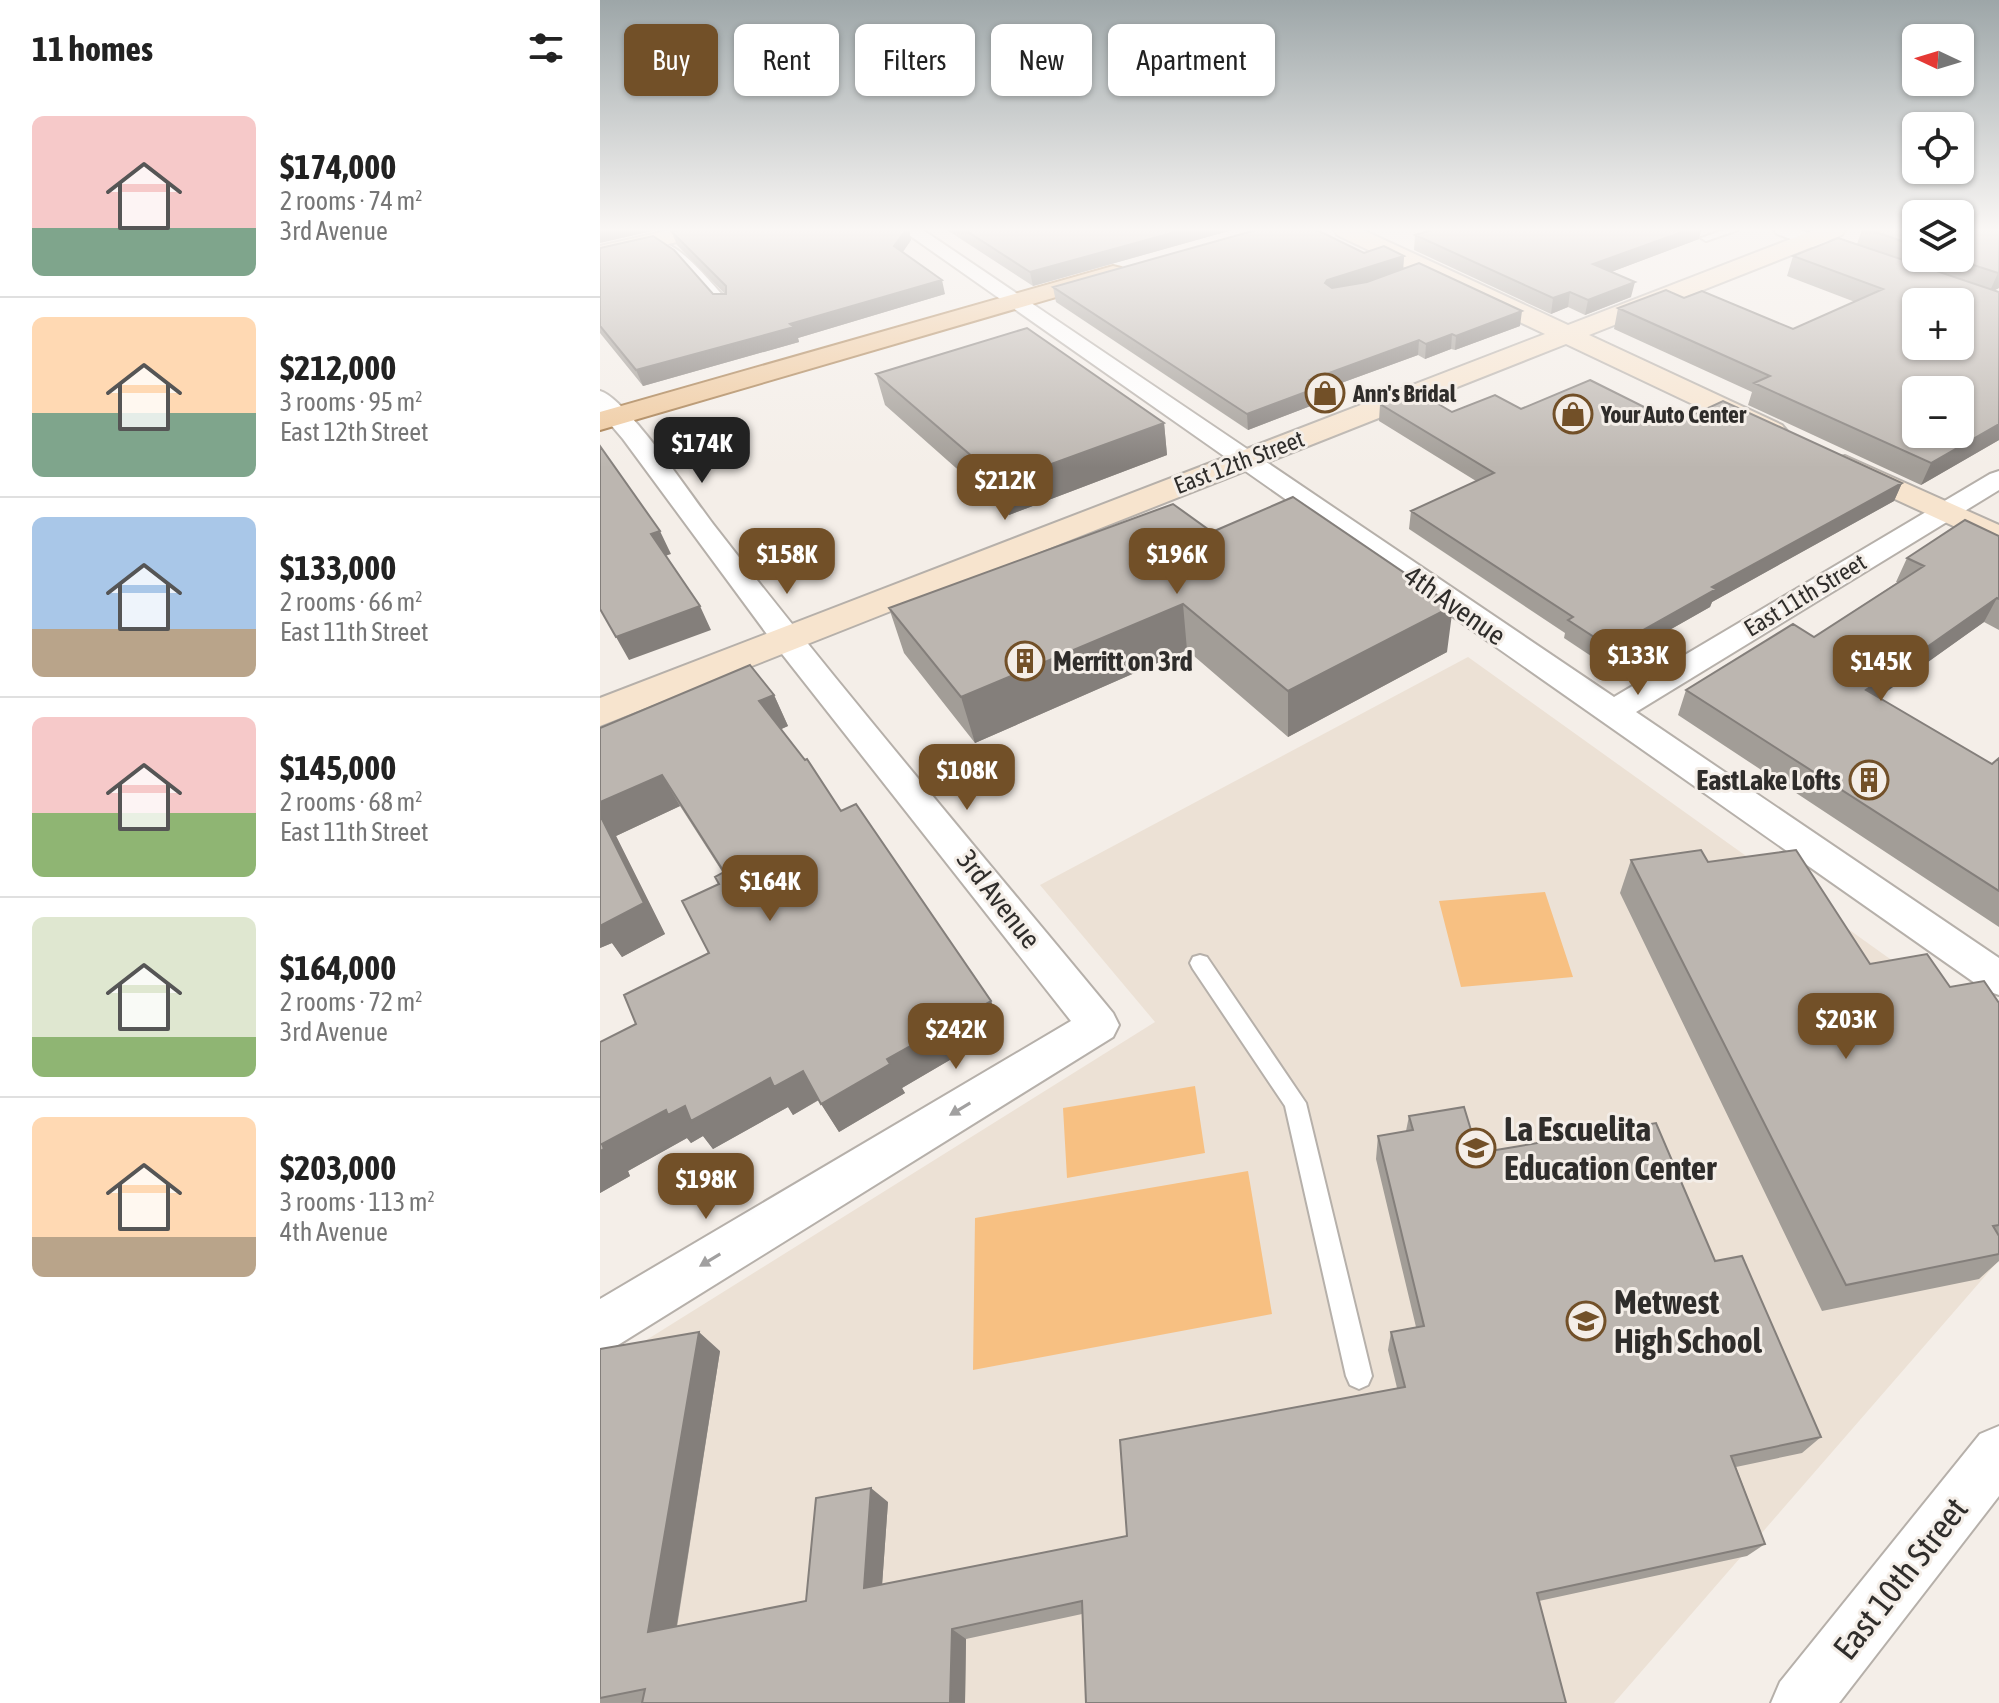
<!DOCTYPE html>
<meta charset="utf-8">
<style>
body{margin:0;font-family:"Asap Condensed",sans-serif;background:#f2f2f2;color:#222;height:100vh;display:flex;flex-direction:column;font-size:30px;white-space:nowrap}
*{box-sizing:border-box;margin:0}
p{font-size:26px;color:#767676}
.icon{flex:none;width:44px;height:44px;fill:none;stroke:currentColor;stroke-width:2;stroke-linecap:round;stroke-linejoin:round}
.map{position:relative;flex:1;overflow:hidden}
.panel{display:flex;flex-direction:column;background:#fff;width:600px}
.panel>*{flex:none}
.hud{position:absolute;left:24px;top:24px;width:760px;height:72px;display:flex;gap:16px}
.needle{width:52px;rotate:274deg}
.tools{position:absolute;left:1302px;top:24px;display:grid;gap:16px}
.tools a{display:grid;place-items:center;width:72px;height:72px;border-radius:12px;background:#fff;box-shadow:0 2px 6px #0004;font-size:40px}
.price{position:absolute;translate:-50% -68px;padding:0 18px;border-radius:16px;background:#725028;color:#fff;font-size:26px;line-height:52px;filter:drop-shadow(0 2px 4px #0008)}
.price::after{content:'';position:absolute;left:50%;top:48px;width:24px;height:18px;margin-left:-12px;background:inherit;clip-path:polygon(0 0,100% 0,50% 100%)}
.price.on{background:#222;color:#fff}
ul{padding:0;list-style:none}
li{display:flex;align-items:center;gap:24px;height:200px;padding:0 32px}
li+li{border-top:2px solid #e0e0e0}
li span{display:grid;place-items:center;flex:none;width:224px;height:160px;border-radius:12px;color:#555}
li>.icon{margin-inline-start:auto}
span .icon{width:96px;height:96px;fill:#fffc;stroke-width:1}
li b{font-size:34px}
h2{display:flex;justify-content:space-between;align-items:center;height:96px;padding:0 32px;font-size:34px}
.tag{padding:0 28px;border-radius:12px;background:#fff;box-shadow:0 2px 6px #0004;font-size:28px;line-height:72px}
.tag.on{background:#725028;color:#fff}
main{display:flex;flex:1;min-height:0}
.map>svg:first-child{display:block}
.built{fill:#ece1d5}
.green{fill:#f7c082}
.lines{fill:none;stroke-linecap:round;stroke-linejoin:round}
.lane-casing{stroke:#b6b0aa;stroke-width:4}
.street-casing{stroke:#b6b0aa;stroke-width:4}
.secondary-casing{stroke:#b6b0aa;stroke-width:4}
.primary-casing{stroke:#a57b4a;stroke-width:4}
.lane{fill:#fff;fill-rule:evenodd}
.street{fill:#fff;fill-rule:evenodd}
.secondary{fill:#f7e4ce;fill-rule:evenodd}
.primary{fill:#efc99d;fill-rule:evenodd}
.wall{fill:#a29d97}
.shaded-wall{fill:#847f7b}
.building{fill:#bcb6b0;stroke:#847f7b;stroke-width:2;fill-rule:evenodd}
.oneway{fill:#a1a0a0}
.labels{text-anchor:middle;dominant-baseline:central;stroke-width:6;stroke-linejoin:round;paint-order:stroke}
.far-poi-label{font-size:24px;font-weight:bold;fill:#2f2d2b;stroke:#f4eee8;text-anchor:start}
.far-street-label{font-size:24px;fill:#2f2d2b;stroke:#f4eee8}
.street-label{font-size:28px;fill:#2f2d2b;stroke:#f4eee8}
.poi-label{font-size:28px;font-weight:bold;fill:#2f2d2b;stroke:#f4eee8;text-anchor:start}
.near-poi-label{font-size:34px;font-weight:bold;fill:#2f2d2b;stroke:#f4eee8;text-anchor:start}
.near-street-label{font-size:34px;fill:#2f2d2b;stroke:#f4eee8}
</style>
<main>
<section class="panel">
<h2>11 homes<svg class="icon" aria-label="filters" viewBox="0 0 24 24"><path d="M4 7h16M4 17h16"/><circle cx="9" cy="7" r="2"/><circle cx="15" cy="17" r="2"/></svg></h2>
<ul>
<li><span style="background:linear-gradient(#f6c9c9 70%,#7fa58c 0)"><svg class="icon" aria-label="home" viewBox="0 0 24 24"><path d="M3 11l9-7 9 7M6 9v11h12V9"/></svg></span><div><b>$174,000</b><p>2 rooms · 74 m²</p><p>3rd Avenue</p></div></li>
<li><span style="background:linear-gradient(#ffd9b3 60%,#7fa58c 0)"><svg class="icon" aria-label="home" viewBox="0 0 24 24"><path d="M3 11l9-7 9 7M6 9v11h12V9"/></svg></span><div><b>$212,000</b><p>3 rooms · 95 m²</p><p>East 12th Street</p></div></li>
<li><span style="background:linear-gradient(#a9c7e8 70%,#b9a48a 0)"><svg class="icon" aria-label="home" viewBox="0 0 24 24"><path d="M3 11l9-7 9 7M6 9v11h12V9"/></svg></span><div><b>$133,000</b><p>2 rooms · 66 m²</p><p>East 11th Street</p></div></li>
<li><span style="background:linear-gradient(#f6c9c9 60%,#8fb573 0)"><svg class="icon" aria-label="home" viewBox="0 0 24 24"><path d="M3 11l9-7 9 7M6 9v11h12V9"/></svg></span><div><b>$145,000</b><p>2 rooms · 68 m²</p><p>East 11th Street</p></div></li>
<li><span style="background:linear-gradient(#dfe7d0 75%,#8fb573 0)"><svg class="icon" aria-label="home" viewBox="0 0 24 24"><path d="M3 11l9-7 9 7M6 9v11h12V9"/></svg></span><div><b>$164,000</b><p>2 rooms · 72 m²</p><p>3rd Avenue</p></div></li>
<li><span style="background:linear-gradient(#ffd9b3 75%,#b9a48a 0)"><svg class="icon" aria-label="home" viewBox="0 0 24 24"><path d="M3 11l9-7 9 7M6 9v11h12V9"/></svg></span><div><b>$203,000</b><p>3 rooms · 113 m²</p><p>4th Avenue</p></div></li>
</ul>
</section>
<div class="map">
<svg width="1399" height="1703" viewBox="0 0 1399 1703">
<rect width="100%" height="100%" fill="#f4eee8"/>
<path class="built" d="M 868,657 L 1399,1037 L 1399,1260 L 1014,1703 L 0,1703 L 0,1369 L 555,1022 L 440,885 Z"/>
<path class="green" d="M 945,892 L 973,977 L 861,987 L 839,901 Z
M 595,1086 L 605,1153 L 467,1178 L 463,1108 Z
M 648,1171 L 672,1314 L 373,1370 L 375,1218 Z"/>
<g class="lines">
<defs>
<path id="lane" d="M 1124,230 L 1138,230 L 1106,241 L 1101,238 Z
M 58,242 C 80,242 113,286 129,302 L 129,306 L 121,306 L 81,262 L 58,246 Z
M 600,955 L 607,957 L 706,1103 L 772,1376 L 768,1385 L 759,1389 L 750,1385 L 746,1376 L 685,1106 L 593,969 L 590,963 L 593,957 Z"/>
<path id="street" d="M 302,230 L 323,230 L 1014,697 L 1390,474 L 1399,471 L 1399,490 L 1036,712 L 1399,958 L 1399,995 L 1385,990 Z
M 1174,230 L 1200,230 L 1250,248 L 1252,252 L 1250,256 L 1236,256 L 1177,234 Z
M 0,391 C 25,397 94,499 113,524 C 242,690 379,851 513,1013 L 519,1025 L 513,1037 L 18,1345 L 0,1352 L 0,1299 L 471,1021 L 175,645 L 23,439 L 0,412 Z
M 1399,1426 L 1399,1496 L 1239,1703 L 1171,1703 L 1180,1682 L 1380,1434 Z"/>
<path id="secondary" d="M 70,230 L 110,230 L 107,235 L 0,260 L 0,246 Z
M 734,230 L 763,230 L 968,325 L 1214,230 L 1245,230 L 1242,235 L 989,335 L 1182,425 L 1187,431 L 1182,437 L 1172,440 L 1162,437 L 966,344 L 0,726 L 0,698 L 945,334 L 737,235 Z
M 1245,456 L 1399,525 L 1399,547 L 1234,471 L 1230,465 L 1234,459 Z"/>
<path id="primary" d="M 513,266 L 521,268 L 525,273 L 521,278 L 0,430 L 0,412 Z"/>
</defs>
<use href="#lane" class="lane-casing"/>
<use href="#street" class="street-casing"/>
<use href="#secondary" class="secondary-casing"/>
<use href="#primary" class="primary-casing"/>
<use href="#lane" class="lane"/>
<use href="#street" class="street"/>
<use href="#secondary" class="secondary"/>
<use href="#primary" class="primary"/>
</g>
<path class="wall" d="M 78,230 L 309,230 L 311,240 L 303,252 L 345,294 L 198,338 L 199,342 L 43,386 L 0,333 L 0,248 L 113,294 L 125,294 L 77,245 L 71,231 Z
M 347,230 L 632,230 L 433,286 Z
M 1262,230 L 1316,230 L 1316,258 L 1360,258 L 1399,230 L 1399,288 L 1395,290 L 1399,292 L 1399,440 L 1321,485 L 1148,405 L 1152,392 L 1014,329 L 1018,308 L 1084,298 L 1193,329 L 1255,302 L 1187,276 L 1193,256 L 1257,244 Z
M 815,235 L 1099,239 L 1011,272 L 1031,297 L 985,315 L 968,307 L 951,314 L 814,250 Z
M 764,253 L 804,256 L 803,268 L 920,326 L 855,350 L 851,349 L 825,359 L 818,355 L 722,390 L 721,402 L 648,430 L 456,302 L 453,287 Z
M 276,374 L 564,423 L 567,455 L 409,515 L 285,405 Z
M 780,404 L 852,412 L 921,409 L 1076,423 L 1302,483 L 1294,501 L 1112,602 L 1110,607 L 1006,666 L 964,638 L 965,633 L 809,529 L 811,511 L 876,481 L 779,421 Z
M 612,532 L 847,652 L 688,737 L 587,650 L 375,743 L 304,653 L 289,608 Z
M 1399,536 L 1399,630 L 1384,622 L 1278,697 L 1392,764 L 1399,758 L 1399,927 L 1078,715 L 1086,690 L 1214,637 L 1298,582 L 1296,582 L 1307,558 Z
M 174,695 L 188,726 L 181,729 L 241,811 L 391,1001 L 401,1030 L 302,1088 L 305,1093 L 239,1132 L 219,1100 L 193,1115 L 188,1107 L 113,1149 L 103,1136 L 91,1143 L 87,1138 L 28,1171 L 30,1176 L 0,1193 L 0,1042 L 36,1024 L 109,953 L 119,884 L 123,873 L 80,806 L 16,836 L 65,934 L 22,957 L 12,943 L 0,948 L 0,728 Z
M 1031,860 L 1108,862 L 1270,964 L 1399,1003 L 1399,1261 L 1379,1279 L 1222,1311 L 1020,893 Z
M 809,1116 L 878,1153 L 1115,1261 L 1221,1437 L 1202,1453 L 1136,1467 L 1165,1544 L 1147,1556 L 939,1601 L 482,1614 L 366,1639 L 365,1703 L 0,1703 L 0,1349 L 120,1351 L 77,1627 L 206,1601 L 288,1502 L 282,1585 L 527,1536 L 797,1388 L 788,1350 L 791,1332 L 816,1327 L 776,1159 L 778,1136 L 806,1131 Z"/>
<path class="shaded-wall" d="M 0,230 L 57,230 L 0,243 Z
M 306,230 L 309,230 L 311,240 L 297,260 L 294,246 Z
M 583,230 L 632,230 L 433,286 L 430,272 Z
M 1088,230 L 1101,230 L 1099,239 L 990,280 L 993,264 Z
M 804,256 L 803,270 L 725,298 L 725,283 L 727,280 Z
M 1398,273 L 1399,273 L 1399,288 L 1389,293 Z
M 342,280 L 345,294 L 198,338 L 199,342 L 43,386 L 36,370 Z
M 1035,282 L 1031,297 L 985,315 L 988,300 Z
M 970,292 L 968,307 L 951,314 L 953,298 Z
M 922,311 L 920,326 L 855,350 L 856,336 Z
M 852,334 L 851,349 L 825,359 L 826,344 Z
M 819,340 L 818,355 L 722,390 L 721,402 L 648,430 L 647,414 L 710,380 Z
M 564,423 L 567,455 L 409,515 L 402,482 Z
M 1399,424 L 1399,440 L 1321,485 L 1331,463 Z
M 1302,483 L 1294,501 L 1112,602 L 1110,607 L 1006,666 L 1011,648 L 1112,587 Z
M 60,531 L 71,554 L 62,557 L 51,534 Z
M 1397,598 L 1384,622 L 1254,715 L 1266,690 Z
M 583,604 L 587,650 L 375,743 L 361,697 Z
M 100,606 L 111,630 L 29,660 L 16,637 Z
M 853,606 L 847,652 L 688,737 L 688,691 Z
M 174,695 L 188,726 L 173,733 L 159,701 Z
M 62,775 L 80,806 L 16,836 L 65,934 L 22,957 L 12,943 L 0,948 L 0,802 Z
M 391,1001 L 401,1030 L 302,1088 L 305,1093 L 239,1132 L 221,1104 L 287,1059 Z
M 203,1071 L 220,1099 L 193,1115 L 188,1107 L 113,1149 L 103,1136 L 91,1143 L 87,1138 L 28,1171 L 30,1176 L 0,1193 L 0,1151 L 2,1144 L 66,1110 L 85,1106 L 170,1078 Z
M 99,1332 L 120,1351 L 74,1642 L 48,1632 Z
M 271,1488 L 288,1502 L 281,1600 L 264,1588 Z
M 352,1629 L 366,1639 L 365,1703 L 350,1703 Z"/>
<path class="building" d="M 78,230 L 306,230 L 294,246 L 342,280 L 190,324 L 194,327 L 36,370 L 0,326 L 0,248 L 53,236 L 74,250 L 113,294 L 126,294 L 126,286 L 71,231 Z
M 365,230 L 583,230 L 430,272 Z
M 656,230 L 717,230 L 764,253 L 784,246 L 804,256 L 727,280 L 725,283 L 732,288 L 767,282 L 819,263 L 922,311 L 856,336 L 852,334 L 826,344 L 819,340 L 710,380 L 722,386 L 647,414 L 453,287 Z
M 832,230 L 1088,230 L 993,264 L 1035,282 L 988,300 L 970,292 L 953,298 L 815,235 Z
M 1270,230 L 1316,230 L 1316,246 Z
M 1360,230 L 1399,230 L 1399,273 L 1398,273 L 1352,258 L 1360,258 Z
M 1238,238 L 1399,292 L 1399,424 L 1331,463 L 1154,383 L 1170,376 L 1018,308 L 1066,290 L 1084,298 L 1102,291 L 1193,329 L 1283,289 L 1193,256 ZM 1316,302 L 1360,302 L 1360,346 L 1316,346 ZM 1316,390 L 1360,390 L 1360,434 L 1316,434 Z
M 427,328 L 564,423 L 402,482 L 276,374 Z
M 990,380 L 1076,423 L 1123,401 L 1302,483 L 1112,587 L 1116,589 L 1011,648 L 968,620 L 973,617 L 811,511 L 894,473 L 780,404 L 816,391 L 852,412 L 895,395 L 921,409 Z
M 0,446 L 60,531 L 51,534 L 100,606 L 16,637 L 0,609 Z
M 693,497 L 853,606 L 688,691 L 583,604 L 361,697 L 289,608 L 573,504 L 612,532 Z
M 1365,520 L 1399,536 L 1399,599 L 1397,598 L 1266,690 L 1392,764 L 1399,758 L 1399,891 L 1086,690 L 1193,624 L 1214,637 L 1324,566 L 1307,558 Z
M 150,665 L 174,695 L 159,701 L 205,760 L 207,759 L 241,811 L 256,804 L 391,1001 L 287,1059 L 290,1064 L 221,1104 L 203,1071 L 174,1087 L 170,1078 L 91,1121 L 85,1106 L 68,1115 L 66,1110 L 2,1144 L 4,1149 L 0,1151 L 0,1042 L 36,1024 L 24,995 L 109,953 L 82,901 L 119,884 L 115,877 L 124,872 L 62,775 L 0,802 L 0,728 Z
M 0,815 L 44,903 L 0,926 Z
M 1101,850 L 1108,862 L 1196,850 L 1270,964 L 1327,954 L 1350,987 L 1384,981 L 1399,1003 L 1399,1225 L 1393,1226 L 1399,1236 L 1399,1254 L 1246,1285 L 1031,860 Z
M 864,1107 L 878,1153 L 1056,1123 L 1115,1261 L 1142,1256 L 1221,1437 L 1131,1456 L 1165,1544 L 937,1593 L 966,1703 L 486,1703 L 482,1601 L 352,1629 L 350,1703 L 42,1703 L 45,1689 L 0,1698 L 0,1349 L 99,1332 L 48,1632 L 206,1601 L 216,1498 L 271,1488 L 264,1588 L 527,1536 L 520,1440 L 805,1387 L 791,1332 L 824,1326 L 778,1136 L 813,1130 L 809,1116 Z"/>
<defs><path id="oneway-solid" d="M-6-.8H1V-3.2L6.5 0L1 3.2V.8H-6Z" transform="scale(2)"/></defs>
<g class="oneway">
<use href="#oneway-solid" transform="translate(360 1109) rotate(149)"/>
<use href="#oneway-solid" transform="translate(110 1260) rotate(149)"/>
</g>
<linearGradient id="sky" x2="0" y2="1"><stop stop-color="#9da6a8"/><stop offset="0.49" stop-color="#faf7f5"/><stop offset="1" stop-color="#faf7f5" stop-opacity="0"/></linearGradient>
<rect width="1399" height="468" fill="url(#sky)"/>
<defs>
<symbol id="shop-ring" viewBox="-11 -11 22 22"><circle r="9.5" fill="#f4eee8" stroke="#725028" stroke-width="1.5"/><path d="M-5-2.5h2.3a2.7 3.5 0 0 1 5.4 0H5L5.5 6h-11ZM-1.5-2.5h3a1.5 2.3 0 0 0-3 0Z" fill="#725028"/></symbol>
<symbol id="building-ring" viewBox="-11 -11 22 22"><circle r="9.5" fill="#f4eee8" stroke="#725028" stroke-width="1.5"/><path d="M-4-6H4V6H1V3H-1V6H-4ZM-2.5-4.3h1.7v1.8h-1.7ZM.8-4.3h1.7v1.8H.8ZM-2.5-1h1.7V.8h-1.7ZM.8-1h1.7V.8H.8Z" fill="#725028"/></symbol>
<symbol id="school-ring" viewBox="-11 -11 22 22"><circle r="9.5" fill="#f4eee8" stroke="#725028" stroke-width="1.5"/><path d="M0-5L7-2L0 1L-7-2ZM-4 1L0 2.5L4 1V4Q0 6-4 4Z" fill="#725028"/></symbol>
</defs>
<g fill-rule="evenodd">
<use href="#shop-ring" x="703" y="371" width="44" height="44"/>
<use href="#shop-ring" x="951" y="392" width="44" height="44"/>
<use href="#building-ring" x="403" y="639" width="44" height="44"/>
<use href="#building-ring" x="1247" y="758" width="44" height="44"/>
<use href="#school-ring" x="854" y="1126" width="44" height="44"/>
<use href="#school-ring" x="964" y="1299" width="44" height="44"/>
</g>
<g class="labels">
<g class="far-poi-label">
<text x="753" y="393">Ann's Bridal</text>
<text x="1001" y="414">Your Auto Center</text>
</g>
<g class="far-street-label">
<text transform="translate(639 462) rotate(-21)">East 12th Street</text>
<text transform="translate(1205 595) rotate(-31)">East 11th Street</text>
</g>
<g class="street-label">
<text transform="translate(855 605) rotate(35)">4th Avenue</text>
<text transform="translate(399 899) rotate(52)">3rd Avenue</text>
</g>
<g class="poi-label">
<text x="453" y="661">Merritt on 3rd</text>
<text x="1241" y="780" text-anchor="end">EastLake Lofts</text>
</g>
<g class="near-poi-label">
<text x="904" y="1128">La Escuelita<tspan x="904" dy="39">Education Center</tspan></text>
<text x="1014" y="1301">Metwest<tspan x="1014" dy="39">High School</tspan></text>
</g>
<g class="near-street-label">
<text transform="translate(1300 1578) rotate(-52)">East 10th Street</text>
</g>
</g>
</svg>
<div class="tools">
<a><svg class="needle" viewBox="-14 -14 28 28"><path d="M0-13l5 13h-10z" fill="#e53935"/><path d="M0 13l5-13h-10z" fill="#767676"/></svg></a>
<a><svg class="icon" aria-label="locate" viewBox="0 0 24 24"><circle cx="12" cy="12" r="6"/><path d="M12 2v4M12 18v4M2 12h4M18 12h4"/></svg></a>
<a><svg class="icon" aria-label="layers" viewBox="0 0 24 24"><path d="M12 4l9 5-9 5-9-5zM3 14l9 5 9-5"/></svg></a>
<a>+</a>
<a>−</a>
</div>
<b class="price on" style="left:102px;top:485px">$174K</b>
<b class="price" style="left:405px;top:522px">$212K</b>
<b class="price" style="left:187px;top:596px">$158K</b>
<b class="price" style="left:577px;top:596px">$196K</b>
<b class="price" style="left:1038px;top:697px">$133K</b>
<b class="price" style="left:1281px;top:703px">$145K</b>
<b class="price" style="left:367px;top:812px">$108K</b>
<b class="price" style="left:170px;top:923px">$164K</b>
<b class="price" style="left:1246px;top:1061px">$203K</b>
<b class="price" style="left:356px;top:1071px">$242K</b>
<b class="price" style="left:106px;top:1221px">$198K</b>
<div class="hud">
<a class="tag on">Buy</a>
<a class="tag">Rent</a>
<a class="tag">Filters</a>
<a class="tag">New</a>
<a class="tag">Apartment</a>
</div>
</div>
</main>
